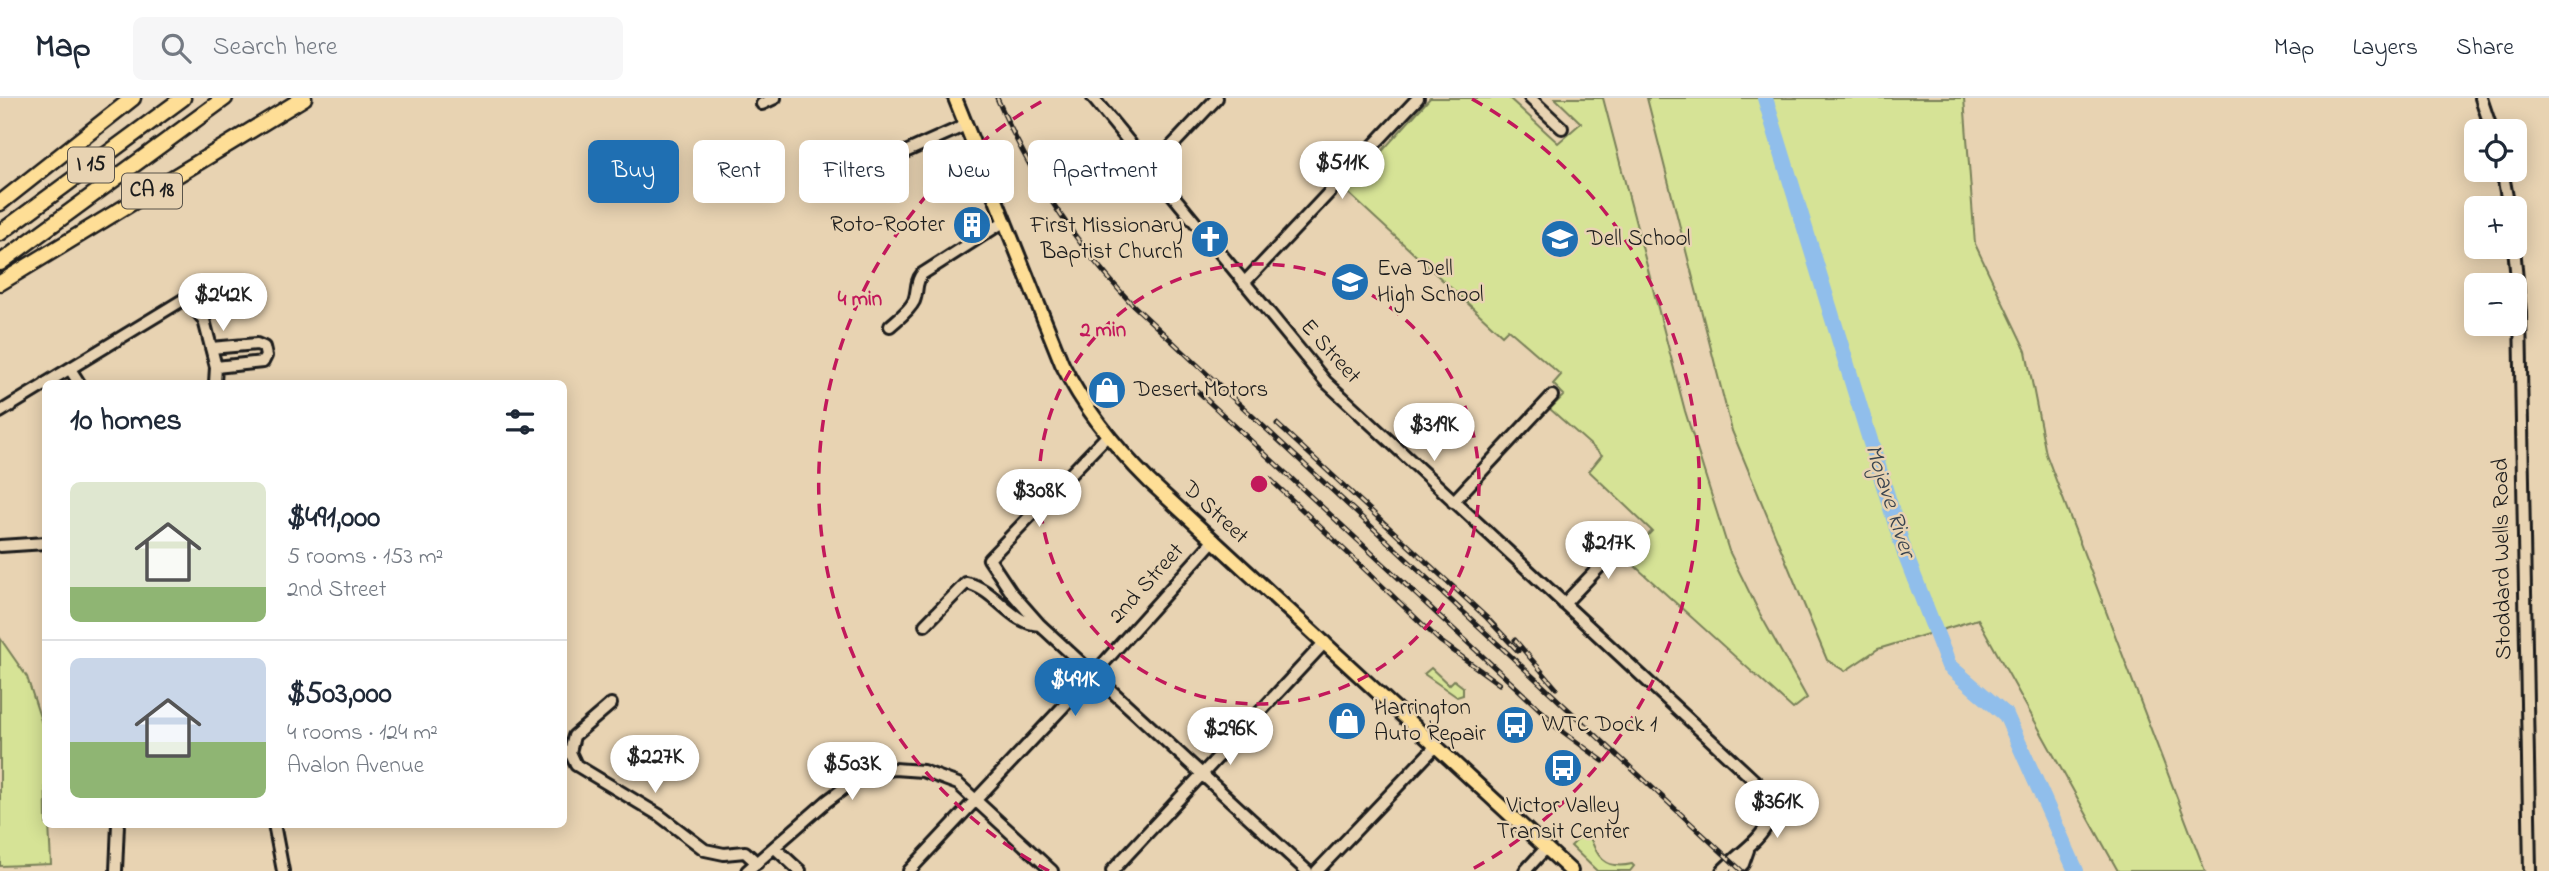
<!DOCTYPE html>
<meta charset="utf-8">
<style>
body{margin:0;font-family:"Indie Flower",sans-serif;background:#f6f6f7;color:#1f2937;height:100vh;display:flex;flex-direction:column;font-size:26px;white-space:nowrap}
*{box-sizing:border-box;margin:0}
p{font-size:23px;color:#747a83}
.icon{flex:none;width:38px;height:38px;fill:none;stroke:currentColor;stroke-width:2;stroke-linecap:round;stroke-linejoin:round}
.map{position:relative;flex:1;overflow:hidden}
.side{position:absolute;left:42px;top:282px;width:525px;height:448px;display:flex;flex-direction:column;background:#fff;border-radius:10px;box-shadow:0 4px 18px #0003}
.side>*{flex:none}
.banner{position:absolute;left:588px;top:42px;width:665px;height:63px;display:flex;gap:14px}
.fabs{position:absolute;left:2464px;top:21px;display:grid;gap:14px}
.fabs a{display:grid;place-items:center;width:63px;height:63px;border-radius:10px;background:#fff;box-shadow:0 4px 18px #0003;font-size:35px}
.price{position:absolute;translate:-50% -60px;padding:0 16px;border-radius:24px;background:#fff;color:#222;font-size:23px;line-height:46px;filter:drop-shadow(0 2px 4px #0008)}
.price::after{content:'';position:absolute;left:50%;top:42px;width:21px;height:16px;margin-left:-10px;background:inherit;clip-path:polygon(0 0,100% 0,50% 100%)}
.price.current{background:#1f6fb2;color:#fff}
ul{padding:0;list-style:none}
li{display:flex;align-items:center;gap:21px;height:175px;padding:0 28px}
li+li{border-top:2px solid #e0e1e3}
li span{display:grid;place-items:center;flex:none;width:196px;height:140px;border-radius:10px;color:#555}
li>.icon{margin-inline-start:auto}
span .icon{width:84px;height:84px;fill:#fffc;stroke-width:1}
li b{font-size:30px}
h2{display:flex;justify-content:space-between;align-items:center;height:84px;padding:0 28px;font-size:30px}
.chip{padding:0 24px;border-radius:10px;background:#fff;box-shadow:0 4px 18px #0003;font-size:24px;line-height:63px}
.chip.current{background:#1f6fb2;color:#fff}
header{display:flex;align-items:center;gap:42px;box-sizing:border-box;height:98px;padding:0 35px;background:#fff;border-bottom:2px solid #e0e1e3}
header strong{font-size:33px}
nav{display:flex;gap:38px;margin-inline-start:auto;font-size:24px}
.search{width:490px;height:63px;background:#f6f6f7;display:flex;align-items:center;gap:18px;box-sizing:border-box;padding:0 24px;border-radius:10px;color:#747a83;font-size:26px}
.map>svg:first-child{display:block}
.green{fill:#d6e396;stroke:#798059;stroke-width:2}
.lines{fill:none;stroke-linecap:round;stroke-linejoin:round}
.river{stroke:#90beeb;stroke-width:16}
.minor-casing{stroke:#1c1c1c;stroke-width:16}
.major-casing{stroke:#1c1c1c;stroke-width:18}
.highway-casing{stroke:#1c1c1c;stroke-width:19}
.minor{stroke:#e8d3b2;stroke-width:10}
.major{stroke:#fede96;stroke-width:12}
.highway{stroke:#fede96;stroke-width:14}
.rail-casing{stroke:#1c1c1c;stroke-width:5}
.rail{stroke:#e8d3b2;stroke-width:2.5;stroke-dasharray:8;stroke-linecap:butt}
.ring{fill:none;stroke:#c2185b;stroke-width:3.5;stroke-dasharray:12 9}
.labels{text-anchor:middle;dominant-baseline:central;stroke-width:5;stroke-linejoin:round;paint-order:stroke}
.shield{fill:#e8d3b2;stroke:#595349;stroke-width:2}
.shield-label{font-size:21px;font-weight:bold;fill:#1c1c1c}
.poi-label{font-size:23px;fill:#1c1c1c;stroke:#e8d3b2;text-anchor:start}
.street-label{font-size:23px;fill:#1c1c1c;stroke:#e8d3b2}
.water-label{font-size:24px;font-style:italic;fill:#394450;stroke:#e8d3b2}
.centre{fill:#c2185b;stroke:#e8d3b2;stroke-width:3.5}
.ring-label{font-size:21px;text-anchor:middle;font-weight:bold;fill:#c2185b;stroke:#e8d3b2;stroke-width:5;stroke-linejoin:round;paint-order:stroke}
</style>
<header>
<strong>Map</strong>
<div class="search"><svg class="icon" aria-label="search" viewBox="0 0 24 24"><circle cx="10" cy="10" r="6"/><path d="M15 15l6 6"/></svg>Search here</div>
<nav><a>Map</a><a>Layers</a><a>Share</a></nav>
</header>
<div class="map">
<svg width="2549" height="773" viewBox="0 0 2549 773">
<rect width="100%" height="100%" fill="#e8d3b2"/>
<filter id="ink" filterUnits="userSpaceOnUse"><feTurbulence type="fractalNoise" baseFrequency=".0143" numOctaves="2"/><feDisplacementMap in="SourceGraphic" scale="14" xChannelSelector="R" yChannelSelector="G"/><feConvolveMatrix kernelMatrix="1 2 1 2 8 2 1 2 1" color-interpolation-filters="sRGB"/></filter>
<g filter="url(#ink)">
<path class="green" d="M 1430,0 L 1509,0 L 1558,45 L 1581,25 L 1555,0 L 1603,0 L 1685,313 L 1729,453 L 1760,516 L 1807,600 L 1793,611 L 1626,460 L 1652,433 L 1589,373 L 1602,357 L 1550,311 L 1564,297 L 1553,286 L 1561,277 L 1508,231 L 1502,237 L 1346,93 Z
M 1647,0 L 1964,0 L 1975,146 L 2026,253 L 2046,356 L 2205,773 L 2118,773 L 1978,521 L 1878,551 L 1845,573 L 1827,562 L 1732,333 Z
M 0,540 L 27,579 L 45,635 L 46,726 L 49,726 L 51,766 L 0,768 Z
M 1431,570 L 1449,587 L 1454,582 L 1463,589 L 1463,597 L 1457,599 L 1424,576 Z
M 1587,732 C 1597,756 1601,773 1632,766 L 1634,768 L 1630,773 L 1597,773 L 1571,748 Z"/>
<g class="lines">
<path class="river" d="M 1765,0 L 1905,456 L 1949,568 L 2006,617 L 2076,773"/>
<defs>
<path id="minor" d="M 1093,0 L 1326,284 L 1757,685 C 1791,728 1748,745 1722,773
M 1530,0 L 1562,30
M 2481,0 L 2492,33
M 762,6 L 775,0
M 1151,70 L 1217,0
M 2502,72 L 2509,110
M 840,83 L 966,27
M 2514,149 L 2520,215 L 2530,773
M 1244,185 L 1418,0
M 890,228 C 899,220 909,213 914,203 C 918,193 915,184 922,176 L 1005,123
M 211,250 L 257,246 L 264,249 L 266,258 L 263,264 L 216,269
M 70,271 L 79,285
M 46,285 L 186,200 L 204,222 L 216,269 L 215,285
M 0,314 L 46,286
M 1107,338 L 989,461 L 1011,494 L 1040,527 L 1307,773
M 1453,404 L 1552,298
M 0,448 L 46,445
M 1564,506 L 1629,438
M 925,527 L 966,485 C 996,491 1010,526 1040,527
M 611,606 L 574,638 L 570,654 L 576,667 L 659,717 L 705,752 L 724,756 L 745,754 L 757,765
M 274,726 L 283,773
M 775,750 L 800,773
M 116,773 L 118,726
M 747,773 L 827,703 L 859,679 L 894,671 L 923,673 L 958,686 L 1052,773
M 909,773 L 1093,577 L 1214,442
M 1112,773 L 1325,544
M 1317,773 L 1436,648
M 1525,773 L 1546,750
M 1736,773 L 1743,766 L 1748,752"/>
<path id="major" d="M 955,0 L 1062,266 C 1085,312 1114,348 1149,383 L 1571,773"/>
<path id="highway" d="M 0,105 L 133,0
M 0,135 L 183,0
M 0,165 L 225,0
M 0,185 L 304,0"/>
</defs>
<use href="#minor" class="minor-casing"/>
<use href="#major" class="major-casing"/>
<use href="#highway" class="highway-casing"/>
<use href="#minor" class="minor"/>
<use href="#major" class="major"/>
<use href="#highway" class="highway"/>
<defs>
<path id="rail" d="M 997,0 C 1030,77 1075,146 1133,207 L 1742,773
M 1192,288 L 1563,633
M 1277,326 L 1487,520 L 1518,553
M 1270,381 L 1440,543 L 1499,586
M 1515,542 L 1556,590
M 1555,628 L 1603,663"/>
</defs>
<use href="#rail" class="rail-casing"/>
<use href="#rail" class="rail"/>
</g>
</g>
<g class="ring">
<circle cx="1259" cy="386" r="220"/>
<path d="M1049 773A440 440 0 0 1 1046 1M1472 1A440 440 0 0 1 1469 773"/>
</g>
<defs>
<symbol id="building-disc" viewBox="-11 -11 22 22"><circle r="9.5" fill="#1f6fb2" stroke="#e8d3b2"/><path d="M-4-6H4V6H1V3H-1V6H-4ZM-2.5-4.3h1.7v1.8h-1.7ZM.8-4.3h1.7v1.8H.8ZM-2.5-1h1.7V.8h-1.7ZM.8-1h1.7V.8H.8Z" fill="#fff"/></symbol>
<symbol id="church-disc" viewBox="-11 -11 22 22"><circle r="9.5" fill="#1f6fb2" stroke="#e8d3b2"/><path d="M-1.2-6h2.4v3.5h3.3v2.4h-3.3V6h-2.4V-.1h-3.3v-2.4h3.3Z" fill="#fff"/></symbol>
<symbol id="school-disc" viewBox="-11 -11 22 22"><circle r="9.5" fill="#1f6fb2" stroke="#e8d3b2"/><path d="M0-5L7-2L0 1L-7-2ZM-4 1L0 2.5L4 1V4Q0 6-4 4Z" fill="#fff"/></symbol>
<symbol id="shop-disc" viewBox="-11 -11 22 22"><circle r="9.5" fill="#1f6fb2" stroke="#e8d3b2"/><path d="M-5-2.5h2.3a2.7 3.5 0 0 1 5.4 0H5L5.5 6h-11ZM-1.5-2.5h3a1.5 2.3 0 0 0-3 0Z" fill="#fff"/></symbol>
<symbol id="bus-disc" viewBox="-11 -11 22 22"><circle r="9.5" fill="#1f6fb2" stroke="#e8d3b2"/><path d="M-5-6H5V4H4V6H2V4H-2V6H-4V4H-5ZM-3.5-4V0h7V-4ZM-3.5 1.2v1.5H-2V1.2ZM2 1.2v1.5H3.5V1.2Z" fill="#fff"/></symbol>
</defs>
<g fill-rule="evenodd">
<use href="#building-disc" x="950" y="105" width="44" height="44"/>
<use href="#church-disc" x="1188" y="119" width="44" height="44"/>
<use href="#school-disc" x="1538" y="119" width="44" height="44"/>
<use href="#school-disc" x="1328" y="162" width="44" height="44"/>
<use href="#shop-disc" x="1085" y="270" width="44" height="44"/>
<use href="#shop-disc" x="1325" y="601" width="44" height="44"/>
<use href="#bus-disc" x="1493" y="605" width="44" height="44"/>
<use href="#bus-disc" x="1541" y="648" width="44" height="44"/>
</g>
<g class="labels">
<g class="shield">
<rect x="68" y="49.5" width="46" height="35" rx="5"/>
<rect x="122" y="75.5" width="60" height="35" rx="5"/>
</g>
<g class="shield-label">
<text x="91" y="67">I 15</text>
<text x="152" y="93">CA 18</text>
</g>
<g class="poi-label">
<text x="945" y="127" text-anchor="end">Roto-Rooter</text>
<text x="1183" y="128" text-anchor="end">First Missionary<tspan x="1183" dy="26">Baptist Church</tspan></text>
<text x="1587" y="141">Dell School</text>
<text x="1377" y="171">Eva Dell<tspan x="1377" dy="26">High School</tspan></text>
<text x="1134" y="292">Desert Motors</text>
<text x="1374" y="610">Harrington<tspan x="1374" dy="26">Auto Repair</tspan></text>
<text x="1542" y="627">VVTC Dock 1</text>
<text x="1563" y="708" text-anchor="middle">Victor Valley<tspan x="1563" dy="26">Transit Center</tspan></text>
</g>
<g class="street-label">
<text transform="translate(1330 254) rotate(48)">E Street</text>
<text transform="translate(1215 415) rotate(43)">D Street</text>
<text transform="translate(2503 461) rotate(-91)">Stoddard Wells Road</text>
<text transform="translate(1147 486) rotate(-48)">2nd Street</text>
</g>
<g class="water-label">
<text transform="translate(1889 403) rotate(72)">Mojave River</text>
</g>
</g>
<circle cx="1259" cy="386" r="10" class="centre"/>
<g class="ring-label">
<text x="860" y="207">4 min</text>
<text x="1103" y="238">2 min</text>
</g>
</svg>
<div class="fabs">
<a><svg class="icon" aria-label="locate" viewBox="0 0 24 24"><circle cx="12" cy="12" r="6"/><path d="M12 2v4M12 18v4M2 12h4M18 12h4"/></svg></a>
<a>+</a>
<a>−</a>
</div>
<b class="price" style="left:1342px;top:103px">$511K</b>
<b class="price" style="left:223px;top:235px">$242K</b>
<b class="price" style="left:1434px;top:365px">$319K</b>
<b class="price" style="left:1039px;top:431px">$308K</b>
<b class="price" style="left:1608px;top:483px">$217K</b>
<b class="price current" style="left:1075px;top:620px">$491K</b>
<b class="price" style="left:1230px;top:669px">$296K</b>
<b class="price" style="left:655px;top:697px">$227K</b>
<b class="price" style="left:852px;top:704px">$503K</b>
<b class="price" style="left:1777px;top:742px">$361K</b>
<div class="banner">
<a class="chip current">Buy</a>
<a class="chip">Rent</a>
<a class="chip">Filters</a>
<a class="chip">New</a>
<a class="chip">Apartment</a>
</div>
<section class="side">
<h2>10 homes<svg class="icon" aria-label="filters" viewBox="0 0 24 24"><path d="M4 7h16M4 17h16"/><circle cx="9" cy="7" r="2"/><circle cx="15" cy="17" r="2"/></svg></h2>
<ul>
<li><span style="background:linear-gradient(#dfe7d0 75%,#8fb573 0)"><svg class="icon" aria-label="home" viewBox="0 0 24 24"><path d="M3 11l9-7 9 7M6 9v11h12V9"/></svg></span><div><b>$491,000</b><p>5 rooms · 153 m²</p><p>2nd Street</p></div></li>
<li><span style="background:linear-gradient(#c9d6e8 60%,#8fb573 0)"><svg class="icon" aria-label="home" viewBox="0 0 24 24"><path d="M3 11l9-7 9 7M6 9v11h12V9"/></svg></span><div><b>$503,000</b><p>4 rooms · 124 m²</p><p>Avalon Avenue</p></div></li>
</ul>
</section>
</div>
